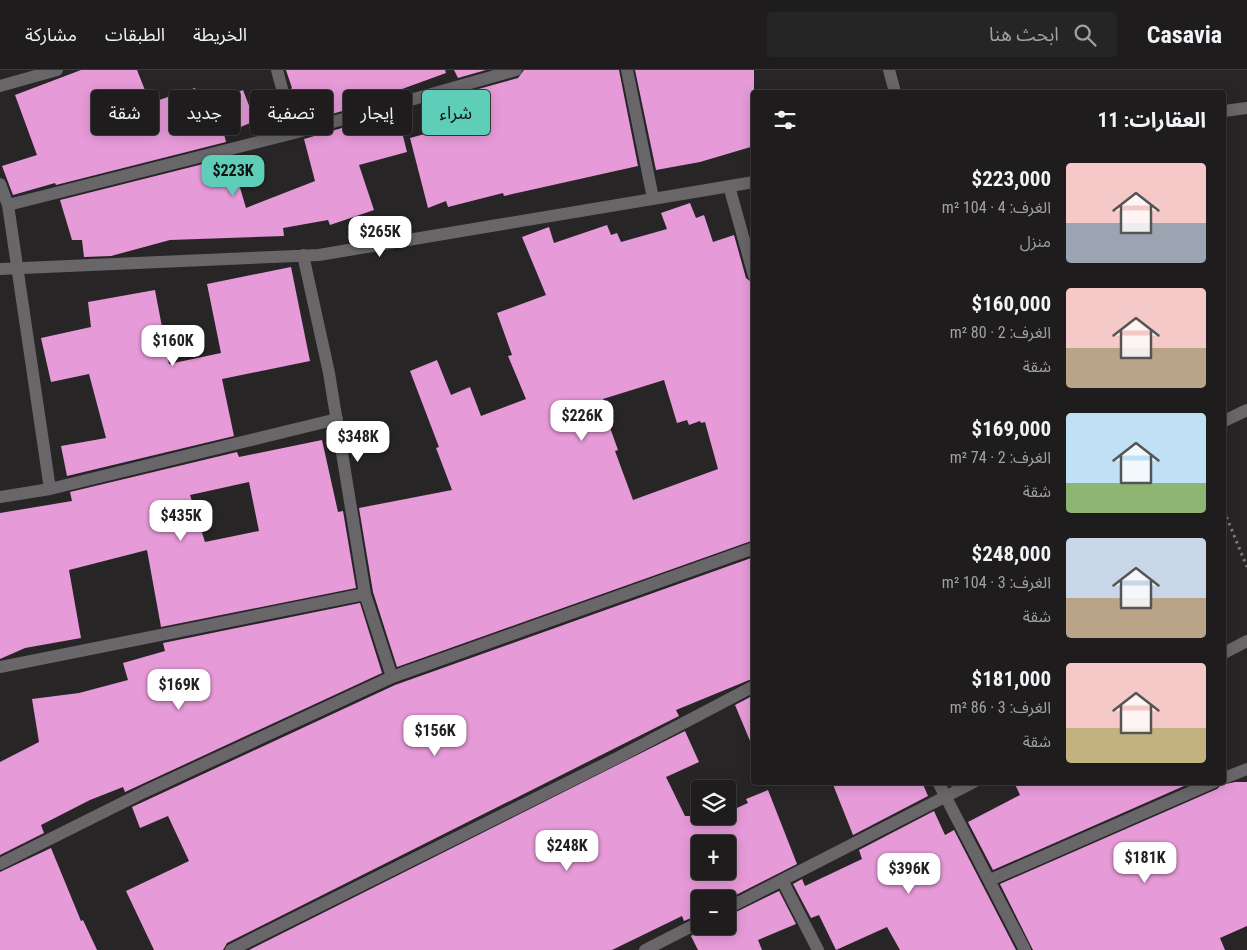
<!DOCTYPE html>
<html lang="ar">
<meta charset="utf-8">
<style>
body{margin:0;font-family:"Roboto Condensed","Noto Sans Arabic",sans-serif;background:#262526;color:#f1f3f6;direction:rtl;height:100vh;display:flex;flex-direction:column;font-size:19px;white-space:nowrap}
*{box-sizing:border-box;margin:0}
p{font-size:16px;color:#a1a1a4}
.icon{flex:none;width:28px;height:28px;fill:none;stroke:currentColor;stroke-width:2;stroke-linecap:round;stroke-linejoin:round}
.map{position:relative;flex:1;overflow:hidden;direction:ltr}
.details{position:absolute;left:751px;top:20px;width:475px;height:695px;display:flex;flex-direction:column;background:#1e1c1d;border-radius:5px;box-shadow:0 2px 12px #0003,0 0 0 1px #3c3a3b;direction:rtl}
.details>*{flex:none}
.banner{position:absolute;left:15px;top:20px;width:475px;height:45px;direction:rtl;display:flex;gap:10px}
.buttons{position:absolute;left:691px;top:710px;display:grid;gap:10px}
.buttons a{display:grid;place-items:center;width:45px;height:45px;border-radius:5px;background:#1e1c1d;box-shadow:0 2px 12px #0003,0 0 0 1px #3c3a3b;font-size:25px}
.price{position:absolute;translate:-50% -42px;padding:0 11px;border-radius:10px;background:#fff;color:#222;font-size:16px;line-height:32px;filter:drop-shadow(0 1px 2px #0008)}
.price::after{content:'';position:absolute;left:50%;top:30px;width:15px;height:11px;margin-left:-8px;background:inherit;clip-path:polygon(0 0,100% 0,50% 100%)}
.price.on{background:#5eceb8;color:#111}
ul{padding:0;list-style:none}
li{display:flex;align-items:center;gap:15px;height:125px;padding:0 20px}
li span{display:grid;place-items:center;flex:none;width:140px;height:100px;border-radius:5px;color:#555}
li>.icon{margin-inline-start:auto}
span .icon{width:60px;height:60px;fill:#fffc;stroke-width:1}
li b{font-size:21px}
h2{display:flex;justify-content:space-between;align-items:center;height:60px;padding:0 20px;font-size:21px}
.tag{padding:0 18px;border-radius:5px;background:#1e1c1d;box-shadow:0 2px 12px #0003,0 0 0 1px #3c3a3b;font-size:18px;line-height:45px}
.tag.on{background:#5eceb8;color:#111}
header{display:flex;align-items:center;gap:30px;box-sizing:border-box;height:70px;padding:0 25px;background:#1e1c1d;border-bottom:1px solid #3c3a3b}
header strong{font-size:24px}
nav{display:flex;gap:28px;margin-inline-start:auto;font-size:18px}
.search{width:350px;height:45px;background:#262526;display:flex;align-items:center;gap:12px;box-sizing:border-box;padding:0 18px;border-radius:5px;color:#a1a1a4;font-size:19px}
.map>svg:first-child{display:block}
.building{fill:#e69ad8;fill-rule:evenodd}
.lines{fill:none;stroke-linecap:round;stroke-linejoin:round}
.path{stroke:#7a7879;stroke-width:3;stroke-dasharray:2.5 4;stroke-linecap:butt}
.minor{stroke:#686668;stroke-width:12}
</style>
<header>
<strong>Casavia</strong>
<div class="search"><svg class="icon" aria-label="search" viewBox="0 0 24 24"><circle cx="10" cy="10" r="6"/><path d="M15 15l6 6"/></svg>ابحث هنا</div>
<nav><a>الخريطة</a><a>الطبقات</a><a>مشاركة</a></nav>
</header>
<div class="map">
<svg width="1247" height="880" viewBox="0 0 1247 880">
<rect width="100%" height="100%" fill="#282527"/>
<path class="building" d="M 81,0 L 137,0 L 150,33 L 195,18 L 202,37 L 243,20 L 255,51 L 224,64 L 226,72 L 56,115 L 55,113 L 13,125 L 2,96 L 37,85 L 15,25 Z
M 286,0 L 445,0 L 446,3 L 391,23 L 392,27 L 300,53 L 291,19 L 292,18 Z
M 454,0 L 486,0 L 458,8 Z
M 524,0 L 619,0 L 638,96 L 504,126 L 503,123 L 448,137 L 446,131 L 428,138 L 410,68 L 475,50 L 464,23 L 518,8 Z
M 635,0 L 754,0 L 754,76 L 700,92 L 656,100 Z
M 397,42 L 407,82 L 359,95 L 374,140 L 330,155 L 328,150 L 283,158 L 284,166 L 170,170 L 111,186 L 84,187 L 82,170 L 72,170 L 60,130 L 231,87 L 246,138 L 315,111 L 304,69 Z
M 690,133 L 696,148 L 704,145 L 713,172 L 734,165 L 746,208 L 754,214 L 754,470 L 397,597 L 373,522 L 359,438 L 452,420 L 436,378 L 439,377 L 410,301 L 437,290 L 451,325 L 470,317 L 481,346 L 526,329 L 508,286 L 512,285 L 497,243 L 546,225 L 522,167 L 549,157 L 554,173 L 607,155 L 611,165 L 617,163 L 621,172 L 667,159 L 661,143 ZM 664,310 L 677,353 L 687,350 L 689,355 L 700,351 L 701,353 L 705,352 L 718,399 L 633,430 L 615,381 L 618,380 L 603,338 L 606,336 L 603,329 Z
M 291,197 L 310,291 L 222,309 L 234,366 L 67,406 L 61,376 L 106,368 L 89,304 L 51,312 L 41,268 L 91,257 L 88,232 L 155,220 L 169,294 L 221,283 L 207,214 Z
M 322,370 L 338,442 L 343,441 L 356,518 L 161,557 L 147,480 L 69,500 L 81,568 L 25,578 L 0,589 L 0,443 L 72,431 L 70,422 L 237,382 L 239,387 ZM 249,412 L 259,461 L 205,472 L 190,425 Z
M 754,487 L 754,608 L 676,640 L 679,646 L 227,873 L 223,880 L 154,880 L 126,821 L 189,791 L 168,746 L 140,758 L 132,737 L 395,615 Z
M 360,533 L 382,603 L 125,722 L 123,717 L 90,730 L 41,755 L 44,763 L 0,785 L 0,692 L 39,672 L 32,629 L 79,623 L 128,610 L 123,593 L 165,581 L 163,573 Z
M 754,625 L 754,678 L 753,678 L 735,635 Z
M 685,661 L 699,692 L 666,707 L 685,746 L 728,746 L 728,742 L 748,733 L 746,729 L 768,720 L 797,794 L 728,829 L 700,829 L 700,844 L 684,851 L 682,846 L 612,880 L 249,880 ZM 700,774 L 728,774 L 728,801 L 700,801 Z
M 832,712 L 922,712 L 928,726 L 853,765 Z
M 1014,712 L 1193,712 L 993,800 L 968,752 L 1020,725 Z
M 1235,712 L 1247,712 L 1247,856 L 1220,868 L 1225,880 L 1033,880 L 1000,814 L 1217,719 L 1221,715 Z
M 934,741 L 945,765 L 954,760 L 1016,880 L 900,880 L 887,857 L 836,880 L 819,845 L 811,848 L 793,814 L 802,809 L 805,816 L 862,789 L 859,780 Z
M 51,778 L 81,851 L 83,850 L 97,880 L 0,880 L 0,802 Z
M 779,821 L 796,854 L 758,870 L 762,880 L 698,880 L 691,866 L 707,856 L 728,856 L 728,846 Z"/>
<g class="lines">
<path class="path" d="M 1224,441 L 1247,497"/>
<path class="minor" d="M 277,0 L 294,63
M 627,0 L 653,128
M 889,0 L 895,22
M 0,16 L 57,0
M 1224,41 L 1247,38
M 0,114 L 8,135 L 50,419
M 729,116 L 754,206
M 8,135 L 294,63 L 516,0
M 303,185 L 329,303 L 365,524 L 392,607
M 0,199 L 319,185 L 754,112
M 1224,351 L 1247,340
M 0,427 L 50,419 L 337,349
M 1224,583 L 1247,571
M 0,597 L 365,524
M 1224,708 L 1247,699
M 938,712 L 1025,880
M 0,794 L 144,722 L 392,607 L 754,478
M 782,810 L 818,880
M 990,810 L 1214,712
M 728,838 L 974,712
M 231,880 L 617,688 L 754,616
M 645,880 L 700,852"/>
</g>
</svg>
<div class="buttons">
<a><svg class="icon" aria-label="layers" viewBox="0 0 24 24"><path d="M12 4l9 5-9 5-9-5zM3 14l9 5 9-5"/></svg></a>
<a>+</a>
<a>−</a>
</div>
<b class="price on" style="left:233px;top:127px">$223K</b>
<b class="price" style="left:380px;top:188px">$265K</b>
<b class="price" style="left:173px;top:297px">$160K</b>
<b class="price" style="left:582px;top:372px">$226K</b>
<b class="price" style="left:358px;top:393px">$348K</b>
<b class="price" style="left:181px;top:472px">$435K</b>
<b class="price" style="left:179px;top:641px">$169K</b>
<b class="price" style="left:435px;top:687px">$156K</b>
<b class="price" style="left:567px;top:802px">$248K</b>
<b class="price" style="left:1145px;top:814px">$181K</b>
<b class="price" style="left:909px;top:825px">$396K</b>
<div class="banner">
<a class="tag on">شراء</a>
<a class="tag">إيجار</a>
<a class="tag">تصفية</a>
<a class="tag">جديد</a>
<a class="tag">شقة</a>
</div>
<section class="details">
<h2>العقارات: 11<svg class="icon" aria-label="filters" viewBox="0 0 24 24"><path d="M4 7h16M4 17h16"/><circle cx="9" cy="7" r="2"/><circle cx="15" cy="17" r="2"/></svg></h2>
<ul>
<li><span style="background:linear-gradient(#f6c9c9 60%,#9aa5b1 0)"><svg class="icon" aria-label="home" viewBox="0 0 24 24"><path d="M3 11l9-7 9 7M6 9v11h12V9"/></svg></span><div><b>$223,000</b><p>الغرف: 4 · 104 m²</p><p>منزل</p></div></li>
<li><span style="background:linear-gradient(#f6c9c9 60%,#b9a48a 0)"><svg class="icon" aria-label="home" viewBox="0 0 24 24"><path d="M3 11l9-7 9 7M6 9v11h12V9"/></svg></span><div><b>$160,000</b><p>الغرف: 2 · 80 m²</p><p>شقة</p></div></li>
<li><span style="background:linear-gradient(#bfe0f5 70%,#8fb573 0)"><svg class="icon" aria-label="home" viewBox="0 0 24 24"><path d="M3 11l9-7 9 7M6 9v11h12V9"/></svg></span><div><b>$169,000</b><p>الغرف: 2 · 74 m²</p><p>شقة</p></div></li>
<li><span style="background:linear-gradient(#c9d6e8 60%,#b9a48a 0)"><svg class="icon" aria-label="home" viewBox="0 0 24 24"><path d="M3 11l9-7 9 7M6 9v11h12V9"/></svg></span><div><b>$248,000</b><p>الغرف: 3 · 104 m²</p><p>شقة</p></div></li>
<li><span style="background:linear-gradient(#f6c9c9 65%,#c2b280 0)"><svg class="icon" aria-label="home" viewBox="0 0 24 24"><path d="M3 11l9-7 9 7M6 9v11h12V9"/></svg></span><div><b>$181,000</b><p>الغرف: 3 · 86 m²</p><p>شقة</p></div></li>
</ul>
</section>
</div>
